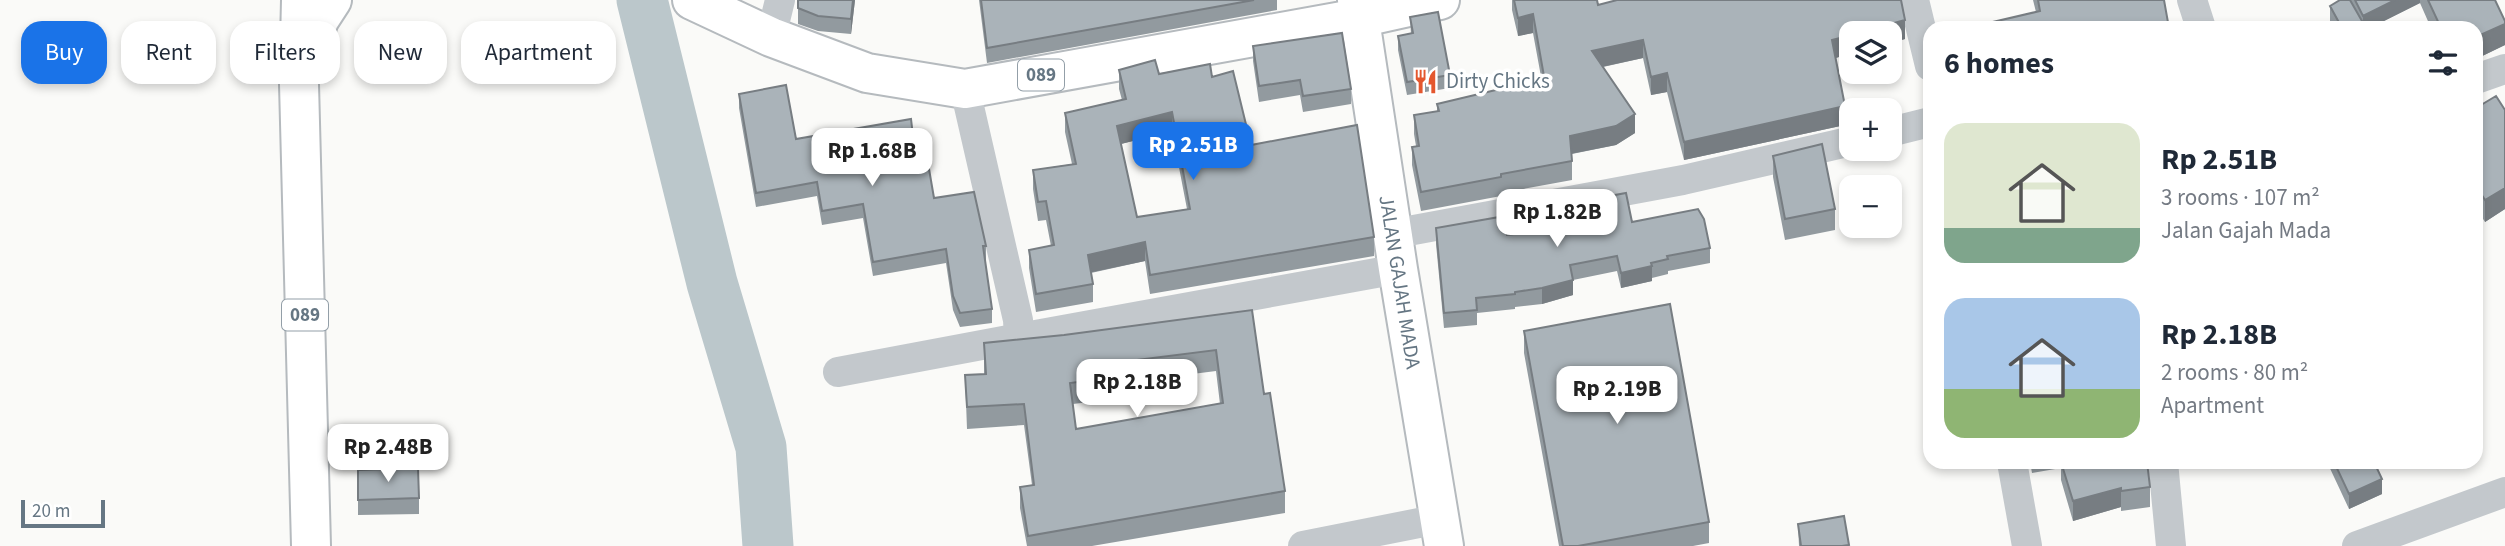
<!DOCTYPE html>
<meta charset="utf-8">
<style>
body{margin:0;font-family:"Source Sans 3",sans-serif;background:#f6f6f7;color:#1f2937;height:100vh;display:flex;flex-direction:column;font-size:26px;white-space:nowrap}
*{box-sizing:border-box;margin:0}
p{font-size:23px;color:#747a83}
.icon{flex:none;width:38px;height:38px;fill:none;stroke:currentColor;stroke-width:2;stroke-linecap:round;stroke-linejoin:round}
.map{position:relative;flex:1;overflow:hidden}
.panel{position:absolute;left:1923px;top:21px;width:560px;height:448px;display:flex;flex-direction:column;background:#fff;border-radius:21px;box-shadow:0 4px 10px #0003}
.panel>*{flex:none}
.banner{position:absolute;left:21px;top:21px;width:665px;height:63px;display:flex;gap:14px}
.buttons{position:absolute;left:1839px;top:21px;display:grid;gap:14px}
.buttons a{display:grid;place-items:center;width:63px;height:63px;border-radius:14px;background:#fff;box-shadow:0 4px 10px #0003;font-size:35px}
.scale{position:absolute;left:21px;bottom:18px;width:84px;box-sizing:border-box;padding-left:7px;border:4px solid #657683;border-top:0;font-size:19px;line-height:24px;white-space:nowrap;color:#657683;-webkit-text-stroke:5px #fff;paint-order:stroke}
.price{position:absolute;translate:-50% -60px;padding:0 16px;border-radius:14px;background:#fff;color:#222;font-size:23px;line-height:46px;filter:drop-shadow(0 2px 4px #0008)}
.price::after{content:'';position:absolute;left:50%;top:42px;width:21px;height:16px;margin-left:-10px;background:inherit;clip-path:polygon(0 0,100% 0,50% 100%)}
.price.active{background:#1a73e8;color:#fff}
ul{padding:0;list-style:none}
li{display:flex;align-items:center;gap:21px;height:175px;padding:0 21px}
li span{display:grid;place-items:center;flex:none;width:196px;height:140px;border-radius:21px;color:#555}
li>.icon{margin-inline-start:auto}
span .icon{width:84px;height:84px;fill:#fffc;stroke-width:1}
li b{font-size:30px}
h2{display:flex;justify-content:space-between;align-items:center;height:84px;padding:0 21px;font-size:30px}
.pill{padding:0 24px;border-radius:21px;background:#fff;box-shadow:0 4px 10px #0003;font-size:24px;line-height:63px}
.pill.active{background:#1a73e8;color:#fff}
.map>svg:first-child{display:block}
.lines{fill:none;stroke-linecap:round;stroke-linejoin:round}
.river{stroke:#bbc7cb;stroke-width:51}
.major-casing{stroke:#b5babe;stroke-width:42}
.minor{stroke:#c3c8cc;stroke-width:30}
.major{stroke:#fff;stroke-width:38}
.wall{fill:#929a9f;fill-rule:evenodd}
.shaded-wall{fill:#777d82}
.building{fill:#aab3b9;stroke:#777d82;stroke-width:2;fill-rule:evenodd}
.labels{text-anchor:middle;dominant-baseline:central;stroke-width:7;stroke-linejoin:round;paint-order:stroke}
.shield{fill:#fff;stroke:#939fa8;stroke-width:2}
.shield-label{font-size:19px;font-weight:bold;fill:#657683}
.poi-label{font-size:21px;fill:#657683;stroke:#fff;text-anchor:start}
.street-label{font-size:21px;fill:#657683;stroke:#fff}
</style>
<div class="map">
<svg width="2505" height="546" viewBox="0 0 2505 546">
<rect width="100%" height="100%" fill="#fafaf8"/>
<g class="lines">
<path class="river" d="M 642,0 L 712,283 L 761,447 L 768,546"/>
<defs>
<path id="major" d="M 301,0 L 299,84 L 311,546
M 692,0 L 771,37 L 867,73 L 965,89 L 1359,18 L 1440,0
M 1357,0 L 1398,269 L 1444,546
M 308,55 L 319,20 L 332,0"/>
</defs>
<use href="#major" class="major-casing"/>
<path class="minor" d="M 1914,0 L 1930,66
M 2192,0 L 2201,28
M 771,37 L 780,0
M 2476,79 L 2505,69
M 965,89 L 1018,320 L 1019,338 L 1398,269
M 1890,132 L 1930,122
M 1392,234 L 1683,180 L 1852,141
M 838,372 L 1019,338
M 2012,462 L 2027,546
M 2163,462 L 2171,546
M 1303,546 L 1439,519
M 2357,546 L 2505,492"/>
<use href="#major" class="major"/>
</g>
<path class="wall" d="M 855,0 L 851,34 L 818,31 L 798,24 L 798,8 Z
M 979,0 L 1277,0 L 1277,10 L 987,63 Z
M 1512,0 L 1597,0 L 1598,5 L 1617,0 L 1901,0 L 1905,20 L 1905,39 L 1890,43 L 1890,33 L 1852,33 L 1852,53 L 1836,58 L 1845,106 L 1845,125 L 1684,160 L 1667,92 L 1651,95 L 1643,58 L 1603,67 L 1635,114 L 1635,133 L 1616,145 L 1572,154 L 1572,180 L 1501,193 L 1501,196 L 1421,211 L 1412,165 L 1412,147 L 1416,146 L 1414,134 L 1414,115 L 1437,111 L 1437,104 L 1500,89 L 1542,82 L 1533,33 L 1518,36 L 1512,10 Z
M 2033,0 L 2164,0 L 2036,12 Z
M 2340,0 L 2495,0 L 2505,45 L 2476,59 L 2476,28 L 2431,28 L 2420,3 L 2370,28 L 2333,28 L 2330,21 L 2330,6 Z
M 1410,17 L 1450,75 L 1450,88 L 1407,95 L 1398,50 L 1398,36 L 1411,34 Z
M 1253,46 L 1351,89 L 1351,104 L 1303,112 L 1300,95 L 1259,102 L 1253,61 Z
M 1119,70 L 1212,77 L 1251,145 L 1374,237 L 1374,256 L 1150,294 L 1145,261 L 1091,273 L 1093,284 L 1093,302 L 1036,312 L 1029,268 L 1029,250 L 1051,246 L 1046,220 L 1038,221 L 1033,189 L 1033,170 L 1072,164 L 1065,132 L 1065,113 L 1122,100 L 1119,89 ZM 1172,131 L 1187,209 L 1137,217 L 1121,144 Z
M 739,94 L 796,139 L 913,136 L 934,198 L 986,246 L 986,260 L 985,260 L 992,309 L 992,323 L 960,327 L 953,310 L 946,263 L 873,276 L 863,218 L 822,225 L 817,196 L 756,207 L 739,108 Z
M 2476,108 L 2505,110 L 2505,209 L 2485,222 L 2476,208 Z
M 1773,156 L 1835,209 L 1835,230 L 1785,240 L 1773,177 Z
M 1566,204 L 1632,222 L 1710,248 L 1710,263 L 1668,271 L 1668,274 L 1652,278 L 1652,281 L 1621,288 L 1617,271 L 1573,280 L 1573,295 L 1542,304 L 1515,307 L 1515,309 L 1477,313 L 1477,325 L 1444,328 L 1436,244 L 1436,228 L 1507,235 L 1567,227 L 1566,220 Z
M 1252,310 L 1264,394 L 1285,491 L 1285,513 L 1092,546 L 1027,546 L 1020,508 L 1020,487 L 1032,485 L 1024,425 L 967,429 L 965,375 L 984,374 L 984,343 L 1064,335 ZM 1216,371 L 1220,404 L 1076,429 L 1073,404 L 1122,398 L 1122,383 Z
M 1524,331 L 1709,522 L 1709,543 L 1693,546 L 1559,546 L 1524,353 Z
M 2030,462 L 2147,462 L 2150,487 L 2150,507 L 2121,511 L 2121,507 L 2073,521 L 2061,480 L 2061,468 L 2032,473 Z
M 2327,462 L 2374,462 L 2382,494 L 2349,509 Z
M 358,470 L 419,498 L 419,514 L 358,515 Z
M 1844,516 L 1849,546 L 1799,546 L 1798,524 Z"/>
<path class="shaded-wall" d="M 853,0 L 855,0 L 851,34 L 851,19 Z
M 2395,0 L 2420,0 L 2420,3 L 2370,28 L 2363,28 L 2363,16 Z
M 1533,14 L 1533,33 L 1518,36 L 1518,18 Z
M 1905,20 L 1905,39 L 1890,43 L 1890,33 L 1858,33 Z
M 2505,24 L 2505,45 L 2476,59 L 2476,37 Z
M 1852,35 L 1852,53 L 1832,59 L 1832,40 Z
M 1643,40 L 1643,58 L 1592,69 L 1592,51 Z
M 1667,73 L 1667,92 L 1651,95 L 1651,77 Z
M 1845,106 L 1845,125 L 1684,160 L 1684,142 Z
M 1172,112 L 1172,131 L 1117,145 L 1117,126 Z
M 1635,114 L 1635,133 L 1616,145 L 1570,154 L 1570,136 Z
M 2505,188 L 2505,209 L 2485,222 L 2485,200 Z
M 1145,242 L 1145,261 L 1088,273 L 1088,255 Z
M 1652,266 L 1652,281 L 1621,288 L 1621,273 Z
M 1573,280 L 1573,295 L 1542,304 L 1542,288 Z
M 2382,479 L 2382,494 L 2349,509 L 2349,494 Z
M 2121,488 L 2121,507 L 2073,521 L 2073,501 Z"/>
<path class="building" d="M 798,0 L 853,0 L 851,19 L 818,16 L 798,8 Z
M 981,0 L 1254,0 L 987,48 Z
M 1514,0 L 1597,0 L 1598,5 L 1617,0 L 1901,0 L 1905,20 L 1858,33 L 1852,33 L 1852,35 L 1832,40 L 1845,106 L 1684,142 L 1667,73 L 1651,77 L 1643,40 L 1592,51 L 1635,114 L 1616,126 L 1570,136 L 1572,161 L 1501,174 L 1501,177 L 1421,192 L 1412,147 L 1419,146 L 1414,115 L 1439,111 L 1437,104 L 1500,89 L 1545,82 L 1533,14 L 1518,18 Z
M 2038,0 L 2164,0 L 2169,28 L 1967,28 L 2040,11 Z
M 2340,0 L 2350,0 L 2366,28 L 2342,28 L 2330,6 Z
M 2355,0 L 2395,0 L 2363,16 Z
M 2428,0 L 2495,0 L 2505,21 L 2505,24 L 2476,37 L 2476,28 L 2441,28 Z
M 1438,12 L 1450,75 L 1407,82 L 1398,36 L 1413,33 L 1410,17 Z
M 1342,33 L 1351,89 L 1303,96 L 1300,80 L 1259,86 L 1253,46 Z
M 1155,60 L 1159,74 L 1210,64 L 1212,77 L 1233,71 L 1251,145 L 1357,125 L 1374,237 L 1150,275 L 1145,242 L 1088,255 L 1093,284 L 1036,294 L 1029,250 L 1054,245 L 1046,201 L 1038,202 L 1033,170 L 1076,164 L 1065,113 L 1126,99 L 1119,70 ZM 1172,112 L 1190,209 L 1137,217 L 1117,126 Z
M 786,85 L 796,139 L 911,119 L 913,136 L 923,134 L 934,198 L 974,192 L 986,246 L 983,246 L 992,309 L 960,313 L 953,296 L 946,249 L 873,262 L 863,204 L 822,211 L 817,182 L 756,193 L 739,94 Z
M 2496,96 L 2505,110 L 2505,188 L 2485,200 L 2476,186 L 2476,108 Z
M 1822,144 L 1835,209 L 1785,219 L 1773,156 Z
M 1626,193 L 1632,222 L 1698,209 L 1704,219 L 1710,248 L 1667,256 L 1668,259 L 1651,263 L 1652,266 L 1621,273 L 1617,256 L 1570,265 L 1573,280 L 1542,288 L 1515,292 L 1515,294 L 1476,298 L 1477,310 L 1444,313 L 1436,228 L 1505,216 L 1507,235 L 1570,227 L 1566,204 Z
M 1670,304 L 1709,522 L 1578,546 L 1563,546 L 1524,331 Z
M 1252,310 L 1264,394 L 1270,393 L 1285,491 L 1028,536 L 1020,487 L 1034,485 L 1024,404 L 967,407 L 965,375 L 986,374 L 984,343 L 1064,335 ZM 1216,350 L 1223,403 L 1076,429 L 1070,383 L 1122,376 L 1120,362 Z
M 2061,462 L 2147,462 L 2150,487 L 2121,491 L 2121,488 L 2073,501 Z
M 2334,462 L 2374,462 L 2382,479 L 2349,494 Z
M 418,468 L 419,498 L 358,500 L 358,470 Z
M 1844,516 L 1849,545 L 1842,546 L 1801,546 L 1798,524 Z"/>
<defs>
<symbol id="restaurant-bare" viewBox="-9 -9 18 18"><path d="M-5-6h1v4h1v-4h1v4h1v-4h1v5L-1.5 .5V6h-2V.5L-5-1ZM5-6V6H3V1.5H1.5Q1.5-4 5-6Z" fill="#e4572e" stroke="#fff" stroke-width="2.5" paint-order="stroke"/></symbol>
</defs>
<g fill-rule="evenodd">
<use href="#restaurant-bare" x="1408" y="64" width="35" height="35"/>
</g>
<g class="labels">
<g class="shield">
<rect x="1018" y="59.5" width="46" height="31" rx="5"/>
<rect x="282" y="299.5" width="46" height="31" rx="5"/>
</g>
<g class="shield-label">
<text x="1041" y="75">089</text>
<text x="305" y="315">089</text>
</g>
<g class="poi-label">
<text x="1446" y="81">Dirty Chicks</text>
</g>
<g class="street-label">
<text transform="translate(1400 282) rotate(81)">JALAN GAJAH MADA</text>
</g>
</g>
</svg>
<div class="buttons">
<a><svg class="icon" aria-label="layers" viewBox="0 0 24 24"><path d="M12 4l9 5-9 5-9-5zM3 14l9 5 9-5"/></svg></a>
<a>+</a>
<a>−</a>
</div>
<div class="scale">20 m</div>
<b class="price active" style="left:1193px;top:182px">Rp 2.51B</b>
<b class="price" style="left:872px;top:188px">Rp 1.68B</b>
<b class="price" style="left:1557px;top:249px">Rp 1.82B</b>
<b class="price" style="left:1137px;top:419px">Rp 2.18B</b>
<b class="price" style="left:1617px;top:426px">Rp 2.19B</b>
<b class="price" style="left:388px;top:484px">Rp 2.48B</b>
<div class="banner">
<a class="pill active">Buy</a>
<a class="pill">Rent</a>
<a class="pill">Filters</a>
<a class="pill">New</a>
<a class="pill">Apartment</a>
</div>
<section class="panel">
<h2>6 homes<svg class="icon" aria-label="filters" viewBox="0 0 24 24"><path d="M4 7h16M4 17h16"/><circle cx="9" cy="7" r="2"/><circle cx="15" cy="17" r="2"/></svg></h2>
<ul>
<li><span style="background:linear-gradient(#dfe7d0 75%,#7fa58c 0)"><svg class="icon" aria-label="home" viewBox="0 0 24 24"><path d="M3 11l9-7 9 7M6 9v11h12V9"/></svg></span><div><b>Rp 2.51B</b><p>3 rooms · 107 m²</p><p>Jalan Gajah Mada</p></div></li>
<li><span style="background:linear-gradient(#a9c7e8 65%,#8fb573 0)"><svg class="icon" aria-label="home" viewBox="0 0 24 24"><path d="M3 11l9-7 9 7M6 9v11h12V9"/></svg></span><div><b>Rp 2.18B</b><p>2 rooms · 80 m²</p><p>Apartment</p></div></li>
</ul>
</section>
</div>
